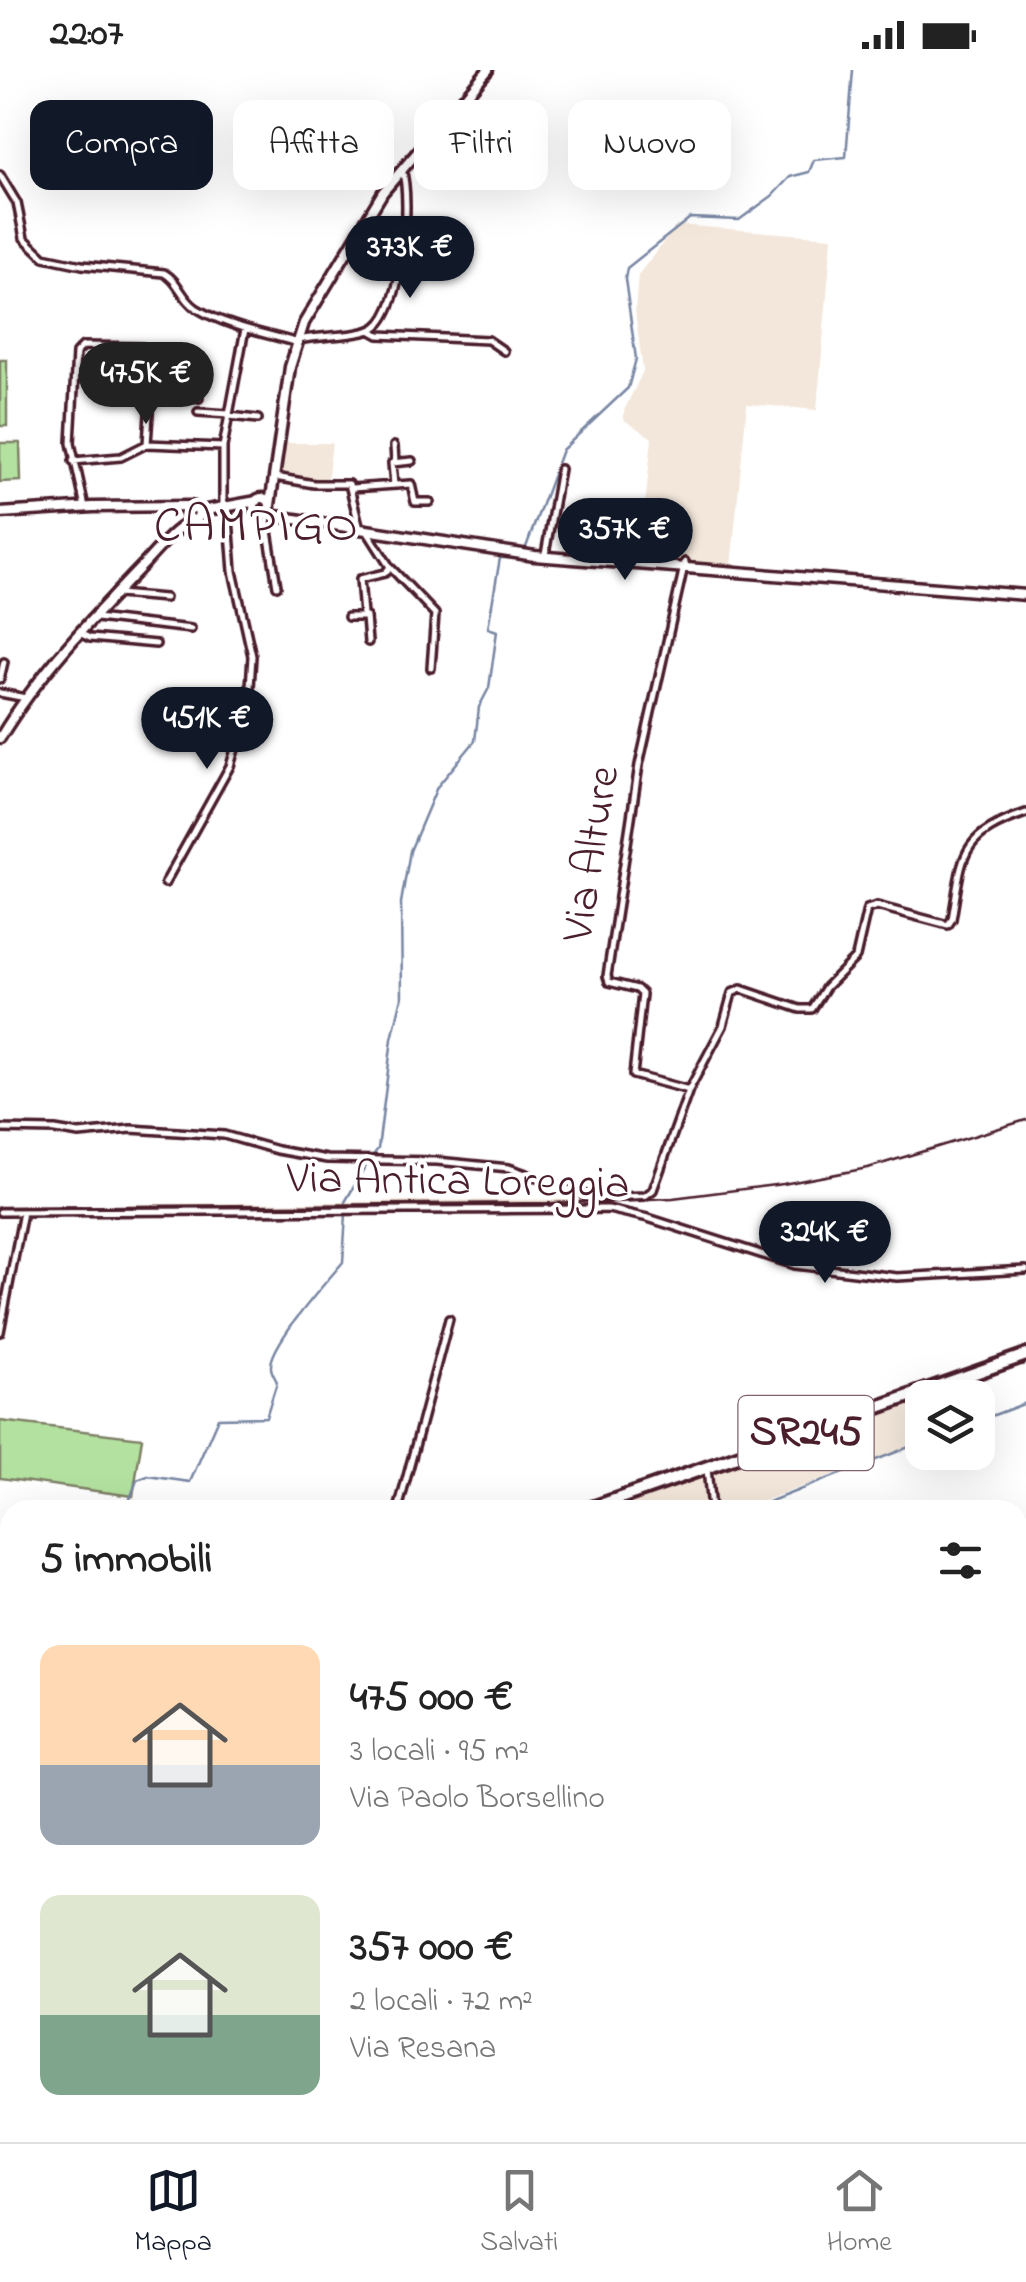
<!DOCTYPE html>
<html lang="it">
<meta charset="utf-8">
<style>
body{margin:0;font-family:"Indie Flower",sans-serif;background:#f2f2f2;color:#222;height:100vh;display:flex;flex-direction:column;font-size:38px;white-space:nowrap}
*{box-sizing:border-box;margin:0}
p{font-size:32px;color:#767676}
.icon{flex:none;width:55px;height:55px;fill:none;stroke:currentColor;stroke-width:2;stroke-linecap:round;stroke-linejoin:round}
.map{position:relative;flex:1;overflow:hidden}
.drawer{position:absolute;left:0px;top:1430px;width:1028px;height:642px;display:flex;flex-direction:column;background:#fff;border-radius:30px 30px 0 0;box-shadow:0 10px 40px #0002}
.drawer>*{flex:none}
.banner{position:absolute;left:30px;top:30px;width:968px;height:90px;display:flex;gap:20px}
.buttons{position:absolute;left:905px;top:1310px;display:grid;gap:20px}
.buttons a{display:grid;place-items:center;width:90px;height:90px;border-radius:20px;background:#fff;box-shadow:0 10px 40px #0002;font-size:50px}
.price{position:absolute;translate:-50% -85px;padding:0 22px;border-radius:35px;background:#111827;color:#fff;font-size:32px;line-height:65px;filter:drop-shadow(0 2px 5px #0008)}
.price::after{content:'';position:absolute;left:50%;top:60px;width:30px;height:22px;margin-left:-15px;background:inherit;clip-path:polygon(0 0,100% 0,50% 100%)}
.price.selected{background:#222;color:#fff}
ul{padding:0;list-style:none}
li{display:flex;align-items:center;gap:30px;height:250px;padding:0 40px}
li span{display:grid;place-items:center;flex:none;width:280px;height:200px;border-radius:20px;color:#555}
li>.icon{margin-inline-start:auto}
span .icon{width:120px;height:120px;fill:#fffc;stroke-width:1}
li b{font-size:42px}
h2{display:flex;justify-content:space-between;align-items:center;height:120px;padding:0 40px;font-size:42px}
.tag{padding:0 35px;border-radius:20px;background:#fff;box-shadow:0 10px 40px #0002;font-size:35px;line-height:90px}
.tag.selected{background:#111827;color:#fff}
.status{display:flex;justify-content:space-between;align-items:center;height:70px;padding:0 50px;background:#fff;direction:ltr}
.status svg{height:28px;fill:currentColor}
.dock{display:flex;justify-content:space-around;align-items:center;height:140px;border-top:2px solid #e0e0e0;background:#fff;font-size:28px;color:#767676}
.dock a{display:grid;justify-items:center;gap:5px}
.dock .selected{color:#111827}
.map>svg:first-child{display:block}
.built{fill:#f3e7db}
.green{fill:#b3e2a0;stroke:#7e8066;stroke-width:2.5}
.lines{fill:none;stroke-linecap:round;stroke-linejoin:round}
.stream{stroke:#7886a3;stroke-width:2.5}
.minor-casing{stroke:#4a1f2b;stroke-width:12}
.tertiary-casing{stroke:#4a1f2b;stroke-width:15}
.primary-casing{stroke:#4a1f2b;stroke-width:18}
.minor{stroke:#fff;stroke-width:5}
.tertiary{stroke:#fff;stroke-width:8}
.primary{stroke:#fff;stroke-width:10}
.rail{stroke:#4a1f2b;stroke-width:2.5}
.labels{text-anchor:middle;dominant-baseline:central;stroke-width:8;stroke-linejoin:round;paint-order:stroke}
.shield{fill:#fff;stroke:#80626b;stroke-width:2.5}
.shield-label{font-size:42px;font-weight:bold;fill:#4a1f2b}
.street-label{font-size:45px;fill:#4a1f2b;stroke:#fff}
.quarter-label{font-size:50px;letter-spacing:2.5px;fill:#4a1f2b;stroke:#fff}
</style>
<div class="status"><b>22:07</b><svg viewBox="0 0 49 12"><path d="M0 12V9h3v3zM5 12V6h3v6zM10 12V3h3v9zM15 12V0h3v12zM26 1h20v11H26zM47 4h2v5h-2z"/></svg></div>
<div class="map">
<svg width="1026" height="2072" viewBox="0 0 1026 2072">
<rect width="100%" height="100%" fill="#fff"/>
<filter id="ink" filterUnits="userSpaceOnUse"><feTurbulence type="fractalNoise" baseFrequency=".01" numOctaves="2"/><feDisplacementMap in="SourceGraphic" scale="20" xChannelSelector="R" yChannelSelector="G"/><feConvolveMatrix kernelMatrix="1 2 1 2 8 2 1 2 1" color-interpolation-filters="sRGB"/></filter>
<g filter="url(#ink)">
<path class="built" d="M 677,155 L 832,167 L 817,340 L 747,334 L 731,497 L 640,485 L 652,368 L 624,350 L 624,341 L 643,301 L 635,241 L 638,205 Z
M 284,373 L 332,373 L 327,412 L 282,405 Z
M 588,1129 L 584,1134 L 542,1136 L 0,1140 L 0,1136 Z
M 963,1311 L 962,1327 L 922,1328 L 922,1372 L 739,1440 L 713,1440 L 714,1405 L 717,1398 Z
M 697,1405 L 708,1416 L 706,1440 L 597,1440 Z"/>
<path class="green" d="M 177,46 L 205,48 L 205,79 L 172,79 L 172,48 Z
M 0,290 L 7,290 L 7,356 L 0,356 Z
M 20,373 L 21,411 L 0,412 L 0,373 Z
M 0,1351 L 142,1368 L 133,1426 L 0,1408 Z
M 10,1990 L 10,2062 L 49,2063 L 49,2072 L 0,2072 L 0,1991 Z"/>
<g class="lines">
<path class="stream" d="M 525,480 L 562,380 L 628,318 L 636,289 L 625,209 L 627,198 L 690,148 L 739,150 L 772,126 L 790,107 L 809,102 L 814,90 L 846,87 L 853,0
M 370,1089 L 378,1079 L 392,969 L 402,927 L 401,833 L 410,781 L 437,717 L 475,671 L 479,637 L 489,618 L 497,561 L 488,558 L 500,488 L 522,488
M 345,1132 L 367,1094
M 978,1351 L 1026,1333
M 126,1440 L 137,1410 L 148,1406 L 190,1412 L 218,1348 L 266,1347 L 277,1312 C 275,1307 271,1302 271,1297 C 269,1275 328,1210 343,1192 L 346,1144
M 748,1440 L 922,1372
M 0,1626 L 10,1610
M 1018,1635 L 1026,1635
M 0,1734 L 10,1730
M 1018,1841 L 1026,1838
M 0,1994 L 10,1994
M 436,2062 L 452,2072
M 677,2072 L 686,2062"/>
<defs>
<path id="minor" d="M 0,105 L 17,133 L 24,168 L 44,187 L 82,195 L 164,203 C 179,211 181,228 196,238 C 225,256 263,263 295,272
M 370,260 L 379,265 L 488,270 L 504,281
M 299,270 C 319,265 362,267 376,257 C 403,238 412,130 402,99
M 151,325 L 199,328
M 198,342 L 229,344
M 229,346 L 258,349
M 394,376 L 395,392
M 73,391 L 121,387 L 147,374 L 223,377
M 275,407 L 314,414 L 349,414 L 360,459
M 394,415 L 392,393 L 412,391
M 352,418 L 411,414 L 415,432 L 430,432
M 85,437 L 71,373 L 76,283 L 83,276 L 142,277 L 153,285 L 147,374
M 223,437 L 223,377 L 245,259
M 269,440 L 267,455 L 277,516
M 545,485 L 560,399
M 583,490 L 593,440
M 685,492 L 639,695 L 607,906 L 609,912 L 637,919 L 642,924 L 633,1005 L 689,1020
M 390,497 L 435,544 L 431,598
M 118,524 L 165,528
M 363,545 L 360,509 L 385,503 L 390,497 L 367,461
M 348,547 L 366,547 L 368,572
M 96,548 L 191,559
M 79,563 L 90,568 L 156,574
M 0,609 L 4,592
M 0,623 L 26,628
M 165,813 L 230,696 L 249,633 L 252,586 L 233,501 L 228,436
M 0,1059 L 55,1060 L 79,1064 L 131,1059 L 224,1065 L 277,1080 L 327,1089 L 437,1091 L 509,1098 L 594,1128 L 645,1126 L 653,1120 L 689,1020 L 723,956 L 732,923 L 741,919 L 800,939 L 812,939 L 826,917 L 856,887 L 867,839 L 877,836 L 948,855 L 952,849 C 963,786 958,766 1026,743
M 0,1142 L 608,1139 L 648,1148 L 795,1195 L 897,1207 L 1026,1200
M 0,1262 L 23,1142
M 707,1398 L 711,1440
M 398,1440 L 449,1249
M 1018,1804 L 1026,1803"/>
<path id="tertiary" d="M254 436a8 8 0 1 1 16 0a8 8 0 1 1-16 0Z
M 270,435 L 290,297 L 304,253 L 383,122 L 488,0
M 0,443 L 93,437 L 190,436
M 263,444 L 535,486 L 1026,525
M 199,445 L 207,440 L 257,431
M 612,489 L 658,491
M 0,668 C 39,603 93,547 145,493 C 161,476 177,455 198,448 L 199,441 L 194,437 L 186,442 L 191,450"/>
<path id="primary" d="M 586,1440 L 1026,1285
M 0,1660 L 8,1648
M 0,1843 L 10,1877
M 69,2062 L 73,2072"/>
</defs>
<use href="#minor" class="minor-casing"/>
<use href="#tertiary" class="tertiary-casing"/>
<use href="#primary" class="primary-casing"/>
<use href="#minor" class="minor"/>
<use href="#tertiary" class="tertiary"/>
<use href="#primary" class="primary"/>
<path class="rail" d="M 0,1137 L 552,1133 L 673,1128 L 783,1114 L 868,1098 L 1026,1050"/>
</g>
</g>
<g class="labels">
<rect class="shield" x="738.5" y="1326" width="135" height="74" rx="8"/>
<g class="shield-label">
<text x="806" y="1363">SR245</text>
</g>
<g class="street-label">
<text transform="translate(593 784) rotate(-81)">Via Alture</text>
<text transform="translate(458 1113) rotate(1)">Via Antica Loreggia</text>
</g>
<g class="quarter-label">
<text x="257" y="457">CAMPIGO</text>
</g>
</g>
</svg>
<div class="buttons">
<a><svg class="icon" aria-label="layers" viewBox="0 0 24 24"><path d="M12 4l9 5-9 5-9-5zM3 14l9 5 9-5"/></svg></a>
</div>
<b class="price" style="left:410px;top:231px">373K €</b>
<b class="price selected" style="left:146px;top:357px">475K €</b>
<b class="price" style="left:625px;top:513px">357K €</b>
<b class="price" style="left:207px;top:702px">451K €</b>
<b class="price" style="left:825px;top:1216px">324K €</b>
<div class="banner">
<a class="tag selected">Compra</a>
<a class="tag">Affitta</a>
<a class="tag">Filtri</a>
<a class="tag">Nuovo</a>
</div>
<section class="drawer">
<h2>5 immobili<svg class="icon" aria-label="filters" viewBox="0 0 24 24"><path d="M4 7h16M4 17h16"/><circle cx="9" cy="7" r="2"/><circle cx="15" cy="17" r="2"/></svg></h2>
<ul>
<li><span style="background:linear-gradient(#ffd9b3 60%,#9aa5b1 0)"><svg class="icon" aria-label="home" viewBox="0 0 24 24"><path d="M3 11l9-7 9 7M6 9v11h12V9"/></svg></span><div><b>475 000 €</b><p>3 locali · 95 m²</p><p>Via Paolo Borsellino</p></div></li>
<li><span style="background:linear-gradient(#dfe7d0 60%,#7fa58c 0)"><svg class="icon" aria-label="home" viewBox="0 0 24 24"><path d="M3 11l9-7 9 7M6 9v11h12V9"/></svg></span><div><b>357 000 €</b><p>2 locali · 72 m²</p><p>Via Resana</p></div></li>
</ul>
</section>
</div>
<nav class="dock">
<a class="selected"><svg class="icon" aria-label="map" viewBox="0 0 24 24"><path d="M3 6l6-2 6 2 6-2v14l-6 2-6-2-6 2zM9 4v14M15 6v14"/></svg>Mappa</a>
<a><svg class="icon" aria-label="saved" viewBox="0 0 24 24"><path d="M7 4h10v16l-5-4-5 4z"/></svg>Salvati</a>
<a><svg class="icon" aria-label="home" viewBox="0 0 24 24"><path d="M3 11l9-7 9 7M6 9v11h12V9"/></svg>Home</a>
</nav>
